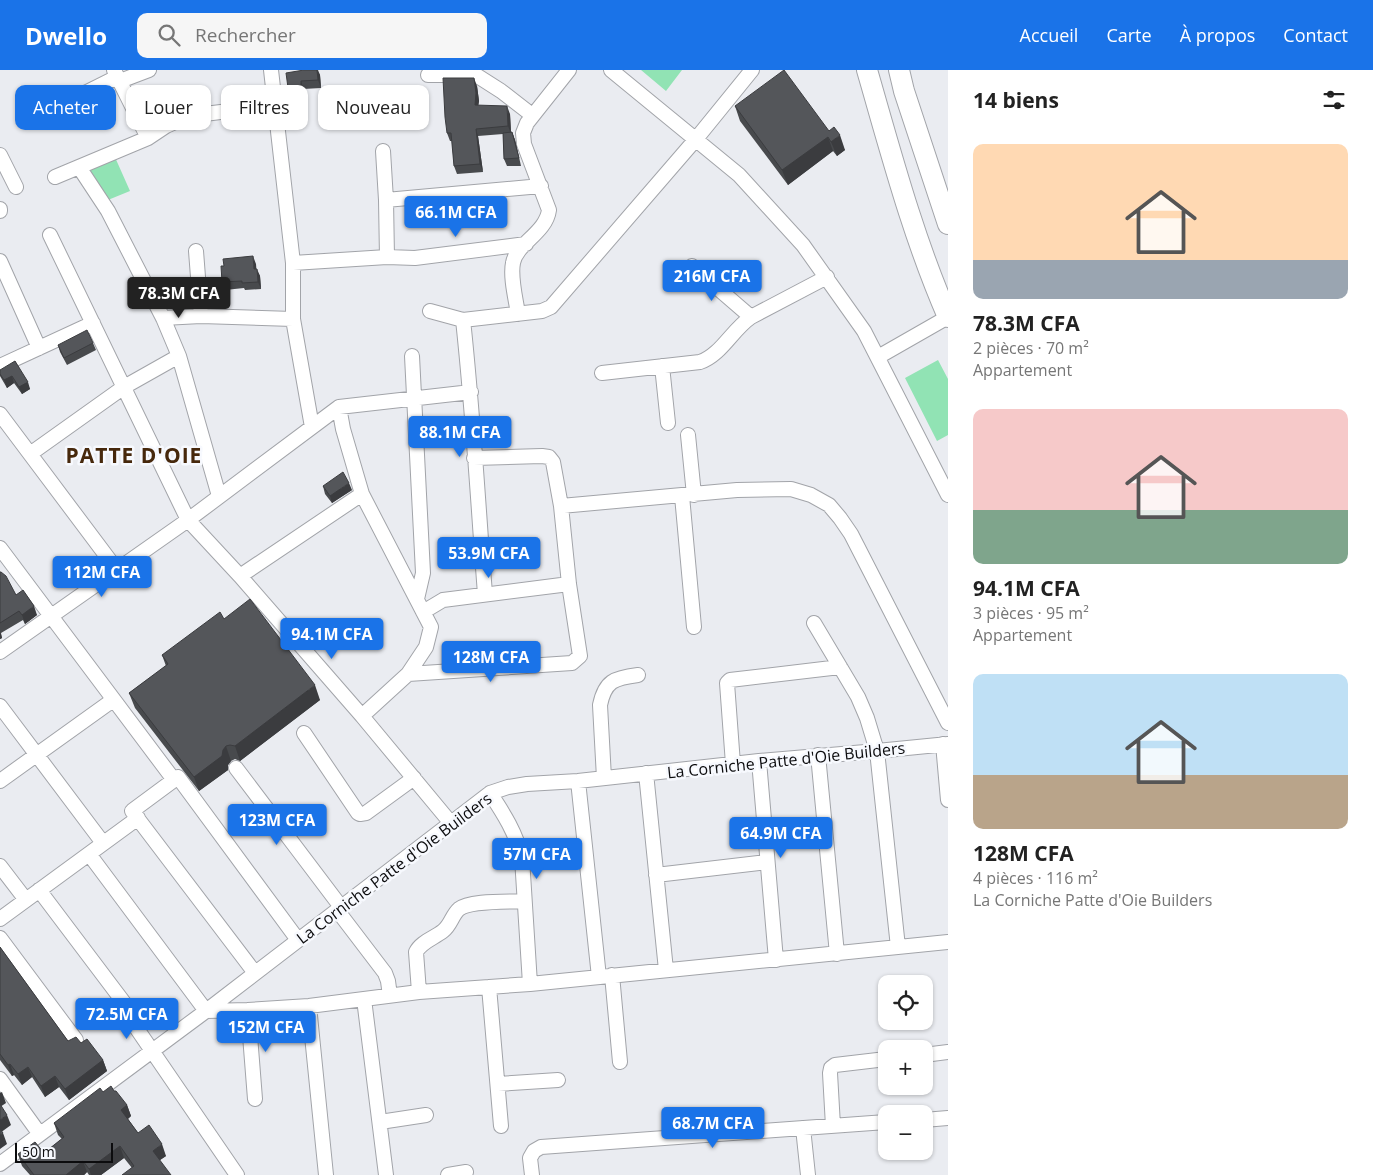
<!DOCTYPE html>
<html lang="fr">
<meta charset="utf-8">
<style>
body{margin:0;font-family:"Open Sans",sans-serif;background:#f6f6f6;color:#222;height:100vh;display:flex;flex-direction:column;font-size:19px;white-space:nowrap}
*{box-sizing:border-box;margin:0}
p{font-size:16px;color:#767676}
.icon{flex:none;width:28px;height:28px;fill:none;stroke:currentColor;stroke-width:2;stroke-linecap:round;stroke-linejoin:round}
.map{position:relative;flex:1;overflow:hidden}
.sheet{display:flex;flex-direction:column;background:#fff;width:425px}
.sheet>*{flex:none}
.hud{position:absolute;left:15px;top:15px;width:475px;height:45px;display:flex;gap:10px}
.controls{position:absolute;left:878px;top:905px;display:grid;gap:10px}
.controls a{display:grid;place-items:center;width:55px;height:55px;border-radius:10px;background:#fff;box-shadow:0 1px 4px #0004;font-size:25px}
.scale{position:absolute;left:15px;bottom:12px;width:98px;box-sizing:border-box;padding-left:5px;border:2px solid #0c0c0e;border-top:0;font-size:14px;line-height:18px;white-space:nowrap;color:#0c0c0e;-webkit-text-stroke:4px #f7f9fe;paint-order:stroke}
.price{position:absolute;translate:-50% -42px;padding:0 11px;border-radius:5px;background:#1a73e8;color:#fff;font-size:16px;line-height:32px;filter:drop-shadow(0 1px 2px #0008)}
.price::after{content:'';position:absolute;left:50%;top:30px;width:15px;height:11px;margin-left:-8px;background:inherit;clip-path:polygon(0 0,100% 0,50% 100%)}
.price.current{background:#222;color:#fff}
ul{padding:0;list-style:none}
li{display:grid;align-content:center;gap:10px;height:265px;padding:0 25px}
li span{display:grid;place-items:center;height:155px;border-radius:10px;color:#555}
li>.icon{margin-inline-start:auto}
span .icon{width:90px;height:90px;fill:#fffc;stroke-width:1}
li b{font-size:21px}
h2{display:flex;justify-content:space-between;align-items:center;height:60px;padding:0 25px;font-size:21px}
.tag{padding:0 18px;border-radius:10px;background:#fff;box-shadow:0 1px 4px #0004;font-size:18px;line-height:45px}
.tag.current{background:#1a73e8;color:#fff}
header{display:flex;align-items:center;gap:30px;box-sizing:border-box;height:70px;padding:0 25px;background:#1a73e8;color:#fff}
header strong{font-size:24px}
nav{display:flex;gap:28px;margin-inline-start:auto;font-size:18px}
.search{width:350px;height:45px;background:#f6f6f6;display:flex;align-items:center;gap:12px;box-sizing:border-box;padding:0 18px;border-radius:10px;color:#767676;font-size:19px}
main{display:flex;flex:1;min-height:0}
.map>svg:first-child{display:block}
.green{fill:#91e3b4}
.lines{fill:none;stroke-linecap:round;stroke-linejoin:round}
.minor-casing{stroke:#a2a4a9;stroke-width:16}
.highway-casing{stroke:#a2a4a9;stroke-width:22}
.minor{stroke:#fff;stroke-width:14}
.highway{stroke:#fff;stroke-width:20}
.wall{fill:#484a4d}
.shaded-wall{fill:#3b3c3f}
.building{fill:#54565a;stroke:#3b3c3f}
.labels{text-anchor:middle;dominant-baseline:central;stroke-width:5;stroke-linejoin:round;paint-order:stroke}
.street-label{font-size:16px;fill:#0c0c0e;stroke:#f7f9fe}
.district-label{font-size:21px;font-weight:bold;letter-spacing:1px;fill:#46280c;stroke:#f7f9fe}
</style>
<header>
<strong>Dwello</strong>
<div class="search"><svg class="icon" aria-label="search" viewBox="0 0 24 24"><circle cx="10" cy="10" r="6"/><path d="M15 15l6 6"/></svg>Rechercher</div>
<nav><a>Accueil</a><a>Carte</a><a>À propos</a><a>Contact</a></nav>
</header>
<main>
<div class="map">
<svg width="948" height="1105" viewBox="0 0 948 1105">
<rect width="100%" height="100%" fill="#eaecf1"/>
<path class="green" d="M 641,0 L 682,0 L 666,21 Z
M 114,85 L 130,121 L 103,132 L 88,95 Z
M 938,290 L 948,309 L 948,365 L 937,371 L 905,308 Z"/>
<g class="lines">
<defs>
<path id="minor" d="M 114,0 L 148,68
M 271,0 L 293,193 L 293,249 L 312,357
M 611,0 L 739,105 L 803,175 L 864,261 L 948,425
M 428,5 L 476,5 L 501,21 L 532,45
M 120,11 L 149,0
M 65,33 L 117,7
M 0,85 L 16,117
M 79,97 L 108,141 L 163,248 L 179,286 L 219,426
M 55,107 L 148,68 L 166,56 L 189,46 L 276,35
M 386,130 L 541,116
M 0,139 L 0,141
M 50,165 L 188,450 L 240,506 L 362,646 L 450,752
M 196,181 L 201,246
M 387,187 L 415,188 L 526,174
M 0,191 L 39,278
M 293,193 L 387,187 L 386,130 L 383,81
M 692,196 L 751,247
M 430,241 L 463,250 L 542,241 L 551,237 L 696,69 L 752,0
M 518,244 C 516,230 510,207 513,193 C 516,174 546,163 549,140 L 524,74 L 523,63 L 527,53 L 569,0
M 163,248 L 201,246 L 293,249
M 463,250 C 473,341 478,433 485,524
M 412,286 L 423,503 L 417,529
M 878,287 L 948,247
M 0,296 L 93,253
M 662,296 L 668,353
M 602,303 L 700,292 C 721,285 732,260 751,247 L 827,207
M 339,337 L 343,359 L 362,424 L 431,557 L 426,577 L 408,604 L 362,646
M 0,344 L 117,500
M 688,365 L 694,425
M 30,384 L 124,317 L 179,286
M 682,426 L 694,557
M 561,436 L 737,420 L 791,419 L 811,425 L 829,435 L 840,448 L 851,464 L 948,653
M 0,478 L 174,710
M 240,506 L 362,424
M 423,542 L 443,530 L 569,514
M 814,553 L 858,627 L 867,648 L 877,681 L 898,877
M 0,582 L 188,450 L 339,337 L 471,322
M 408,604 L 572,593 L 580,586 L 569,514 L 561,436 L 553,392 L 549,387 L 542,386 L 474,388
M 0,636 L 103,773
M 304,663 L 358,743 L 360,744 L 366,743 L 414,708
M 943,674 L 948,730
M 818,685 L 837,884
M 759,691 L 776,890
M 733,694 L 727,613 L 730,610 L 840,597
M 236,698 L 341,837
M 646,703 L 666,900
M 604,708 L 600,635 C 605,611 614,608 638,605
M 0,711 L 113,630
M 578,711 L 599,907
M 490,723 C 504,744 516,763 522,788 L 530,914
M 89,784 L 206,941 L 248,940 L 309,936 L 419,922 L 530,914 L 948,872
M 0,796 L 26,830
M 656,805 L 767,792
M 39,820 L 128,938 L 133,953 L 237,1105
M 337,840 L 385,903 L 388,911 L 390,926
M 0,849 L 138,748
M 0,868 L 76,970
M 255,903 L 132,741 L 178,707 L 298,870
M 612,905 L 620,992
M 489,917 L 501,1056
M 419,922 L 416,882 C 421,872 434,868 443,861 C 451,855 452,845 459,839 C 470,830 509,832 524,831
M 364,929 L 386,1105
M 309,936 L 326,1105
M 248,940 L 255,1029
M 924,985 L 948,982
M 0,1009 L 39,1063
M 498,1014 L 558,1010
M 924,1050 L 948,1048
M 380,1052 L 426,1045
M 833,1056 L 830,1003 L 831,998 L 835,995 L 886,989
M 803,1058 L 808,1105
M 0,1094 L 206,941 L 490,723 L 508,717 L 527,714 L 578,711 L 759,691 L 877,681 L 948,674
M 448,1105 L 466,1102
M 532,1105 L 530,1088 L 534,1081 L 541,1077 L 886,1052"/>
<path id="highway" d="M 867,0 C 891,83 913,167 948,247
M 899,0 L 904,21 L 948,154"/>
</defs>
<use href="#minor" class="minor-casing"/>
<use href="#highway" class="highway-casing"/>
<use href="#minor" class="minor"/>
<use href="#highway" class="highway"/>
</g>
<path class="wall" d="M 304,0 L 318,0 L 320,5 L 321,18 L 303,19 L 303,31 L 292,32 L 289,25 Z
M 477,16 L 479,31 L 478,36 L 510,44 L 511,62 L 512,62 L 515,70 L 521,96 L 507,96 L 504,89 L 503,64 L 478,66 L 483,102 L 457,104 L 454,96 L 452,71 L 450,71 L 447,63 Z
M 735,36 L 829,61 L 845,80 L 837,86 L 833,81 L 788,115 L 740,51 Z
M 256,194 L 256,199 L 260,206 L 261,219 L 245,220 L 244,218 L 225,220 L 222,212 Z
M 93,273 L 96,280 L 67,295 L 60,282 L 58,275 Z
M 15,291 L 30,319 L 22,324 L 14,313 L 7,318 L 0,306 L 0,304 Z
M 323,416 L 352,420 L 332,433 L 325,424 Z
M 0,502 L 16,525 L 37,545 L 25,554 L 23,550 L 1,563 L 2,568 L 0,569 Z
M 224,549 L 320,630 L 240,691 L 235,689 L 231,691 L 228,695 L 228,700 L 199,721 L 135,638 L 129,623 L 166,596 L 162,585 Z
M 0,877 L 68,971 L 81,973 L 103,990 L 107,1001 L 69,1030 L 59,1017 L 45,1027 L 32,1007 L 22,1015 L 14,1005 L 12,1006 L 0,990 Z
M 103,1022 L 127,1035 L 131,1046 L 128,1049 L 138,1063 L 166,1086 L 160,1090 L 132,1098 L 124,1088 L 101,1105 L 89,1105 L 87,1102 L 84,1105 L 30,1105 L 22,1096 L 18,1084 L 44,1083 L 62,1069 L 58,1065 L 54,1053 Z"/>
<path class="shaded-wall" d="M 317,0 L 320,5 L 321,18 L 318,10 Z
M 474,8 L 477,16 L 479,31 L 477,43 L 475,35 Z
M 301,11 L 303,19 L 303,31 L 301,23 Z
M 507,36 L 510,44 L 511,64 L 508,56 Z
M 476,59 L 478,66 L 483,102 L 480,94 Z
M 512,62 L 515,70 L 521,96 L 519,88 Z
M 840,65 L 845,80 L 837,86 L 831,72 Z
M 828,67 L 833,81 L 788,115 L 782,100 Z
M 253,186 L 256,194 L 257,207 L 254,199 Z
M 257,199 L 260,206 L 261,219 L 258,212 Z
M 12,306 L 14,313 L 7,318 L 4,310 Z
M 28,312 L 30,319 L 22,324 L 19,317 Z
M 349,413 L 352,420 L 332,433 L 330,426 Z
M 34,536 L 37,545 L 25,554 L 22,545 Z
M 0,561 L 2,568 L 0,569 Z
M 315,615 L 320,630 L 240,691 L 235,676 Z
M 226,676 L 231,691 L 228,695 L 228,700 L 199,721 L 194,707 L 223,680 Z
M 103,990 L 107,1001 L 69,1030 L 65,1019 Z
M 10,994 L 14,1005 L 12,1006 L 8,995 Z
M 28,997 L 32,1007 L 22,1015 L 18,1004 Z
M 55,1006 L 59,1017 L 45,1027 L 41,1016 Z
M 2,1022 L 6,1033 L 0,1037 L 0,1023 Z
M 127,1035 L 131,1046 L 125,1051 L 121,1040 Z
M 7,1045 L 11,1055 L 0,1063 L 0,1050 Z
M 3,1063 L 7,1074 L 0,1079 L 0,1065 Z
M 162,1074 L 166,1086 L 157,1092 L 153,1081 Z
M 120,1076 L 124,1088 L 101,1105 L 91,1105 L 89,1099 Z
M 83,1091 L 87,1102 L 84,1105 L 66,1105 Z"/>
<path class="building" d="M 304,0 L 317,0 L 318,10 L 301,11 L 301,23 L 289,25 L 286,3 Z
M 784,0 L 829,61 L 834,57 L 840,65 L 831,72 L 828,67 L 782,100 L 735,36 Z
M 443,8 L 474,8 L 476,23 L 475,35 L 507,36 L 508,56 L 476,59 L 480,94 L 454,96 L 451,63 L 447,63 L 445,47 Z
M 512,62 L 519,88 L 504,89 L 503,63 Z
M 253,186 L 254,199 L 257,199 L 258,212 L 242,213 L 242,211 L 222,212 L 221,196 L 224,196 L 223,189 Z
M 87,260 L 93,273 L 64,288 L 58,275 Z
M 15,291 L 28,312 L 19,317 L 12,306 L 4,310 L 0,304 L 0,300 Z
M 343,402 L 349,413 L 330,426 L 323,416 Z
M 0,502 L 1,502 L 6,506 L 16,525 L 23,520 L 34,536 L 22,545 L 19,541 L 0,553 Z
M 250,529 L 315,615 L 235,676 L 230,675 L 226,676 L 223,680 L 222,686 L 194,707 L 129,623 L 168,594 L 162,585 L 220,542 L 224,549 Z
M 0,877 L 68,971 L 76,967 L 81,973 L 87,969 L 103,990 L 65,1019 L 55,1006 L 41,1016 L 28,997 L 18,1004 L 10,994 L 8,995 L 0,984 Z
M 111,1016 L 114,1021 L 116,1021 L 127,1035 L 121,1040 L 138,1063 L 149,1055 L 162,1074 L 153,1081 L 171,1105 L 122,1105 L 134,1096 L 120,1076 L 89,1099 L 83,1091 L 66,1105 L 34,1105 L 18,1084 L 35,1072 L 44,1083 L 64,1067 L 54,1053 L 100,1018 L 103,1022 Z
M 0,1034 L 7,1045 L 0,1050 Z
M 0,1059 L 3,1063 L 0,1065 Z"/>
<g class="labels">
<g class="street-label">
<text transform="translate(786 690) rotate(-6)">La Corniche Patte d'Oie Builders</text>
<text transform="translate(394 798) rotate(-37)">La Corniche Patte d'Oie Builders</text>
</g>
<g class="district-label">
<text x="134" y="385">PATTE D'OIE</text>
</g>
</g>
</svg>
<div class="controls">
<a><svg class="icon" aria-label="locate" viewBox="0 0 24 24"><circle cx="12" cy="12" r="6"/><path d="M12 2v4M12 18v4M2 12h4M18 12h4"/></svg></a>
<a>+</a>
<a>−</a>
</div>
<div class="scale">50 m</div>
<b class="price" style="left:456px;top:168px">66.1M CFA</b>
<b class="price" style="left:712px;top:232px">216M CFA</b>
<b class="price current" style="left:179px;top:249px">78.3M CFA</b>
<b class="price" style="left:460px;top:388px">88.1M CFA</b>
<b class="price" style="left:489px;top:509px">53.9M CFA</b>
<b class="price" style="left:102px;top:528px">112M CFA</b>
<b class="price" style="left:332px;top:590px">94.1M CFA</b>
<b class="price" style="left:491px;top:613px">128M CFA</b>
<b class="price" style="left:277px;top:776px">123M CFA</b>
<b class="price" style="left:781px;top:789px">64.9M CFA</b>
<b class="price" style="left:537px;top:810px">57M CFA</b>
<b class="price" style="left:127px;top:970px">72.5M CFA</b>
<b class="price" style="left:266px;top:983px">152M CFA</b>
<b class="price" style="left:713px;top:1079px">68.7M CFA</b>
<div class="hud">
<a class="tag current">Acheter</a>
<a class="tag">Louer</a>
<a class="tag">Filtres</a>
<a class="tag">Nouveau</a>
</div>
</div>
<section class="sheet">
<h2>14 biens<svg class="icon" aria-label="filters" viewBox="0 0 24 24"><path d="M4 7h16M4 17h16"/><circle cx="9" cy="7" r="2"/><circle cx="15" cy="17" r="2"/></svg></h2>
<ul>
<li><span style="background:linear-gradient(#ffd9b3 75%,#9aa5b1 0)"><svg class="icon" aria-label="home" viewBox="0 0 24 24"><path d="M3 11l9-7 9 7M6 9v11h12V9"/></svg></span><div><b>78.3M CFA</b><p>2 pièces · 70 m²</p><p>Appartement</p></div></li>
<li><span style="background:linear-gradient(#f6c9c9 65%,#7fa58c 0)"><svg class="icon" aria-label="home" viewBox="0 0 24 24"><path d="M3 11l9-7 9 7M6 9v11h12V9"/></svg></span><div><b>94.1M CFA</b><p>3 pièces · 95 m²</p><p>Appartement</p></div></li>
<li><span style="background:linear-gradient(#bfe0f5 65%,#b9a48a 0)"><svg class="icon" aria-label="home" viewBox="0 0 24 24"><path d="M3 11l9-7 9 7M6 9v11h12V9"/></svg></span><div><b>128M CFA</b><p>4 pièces · 116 m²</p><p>La Corniche Patte d'Oie Builders</p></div></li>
</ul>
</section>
</main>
